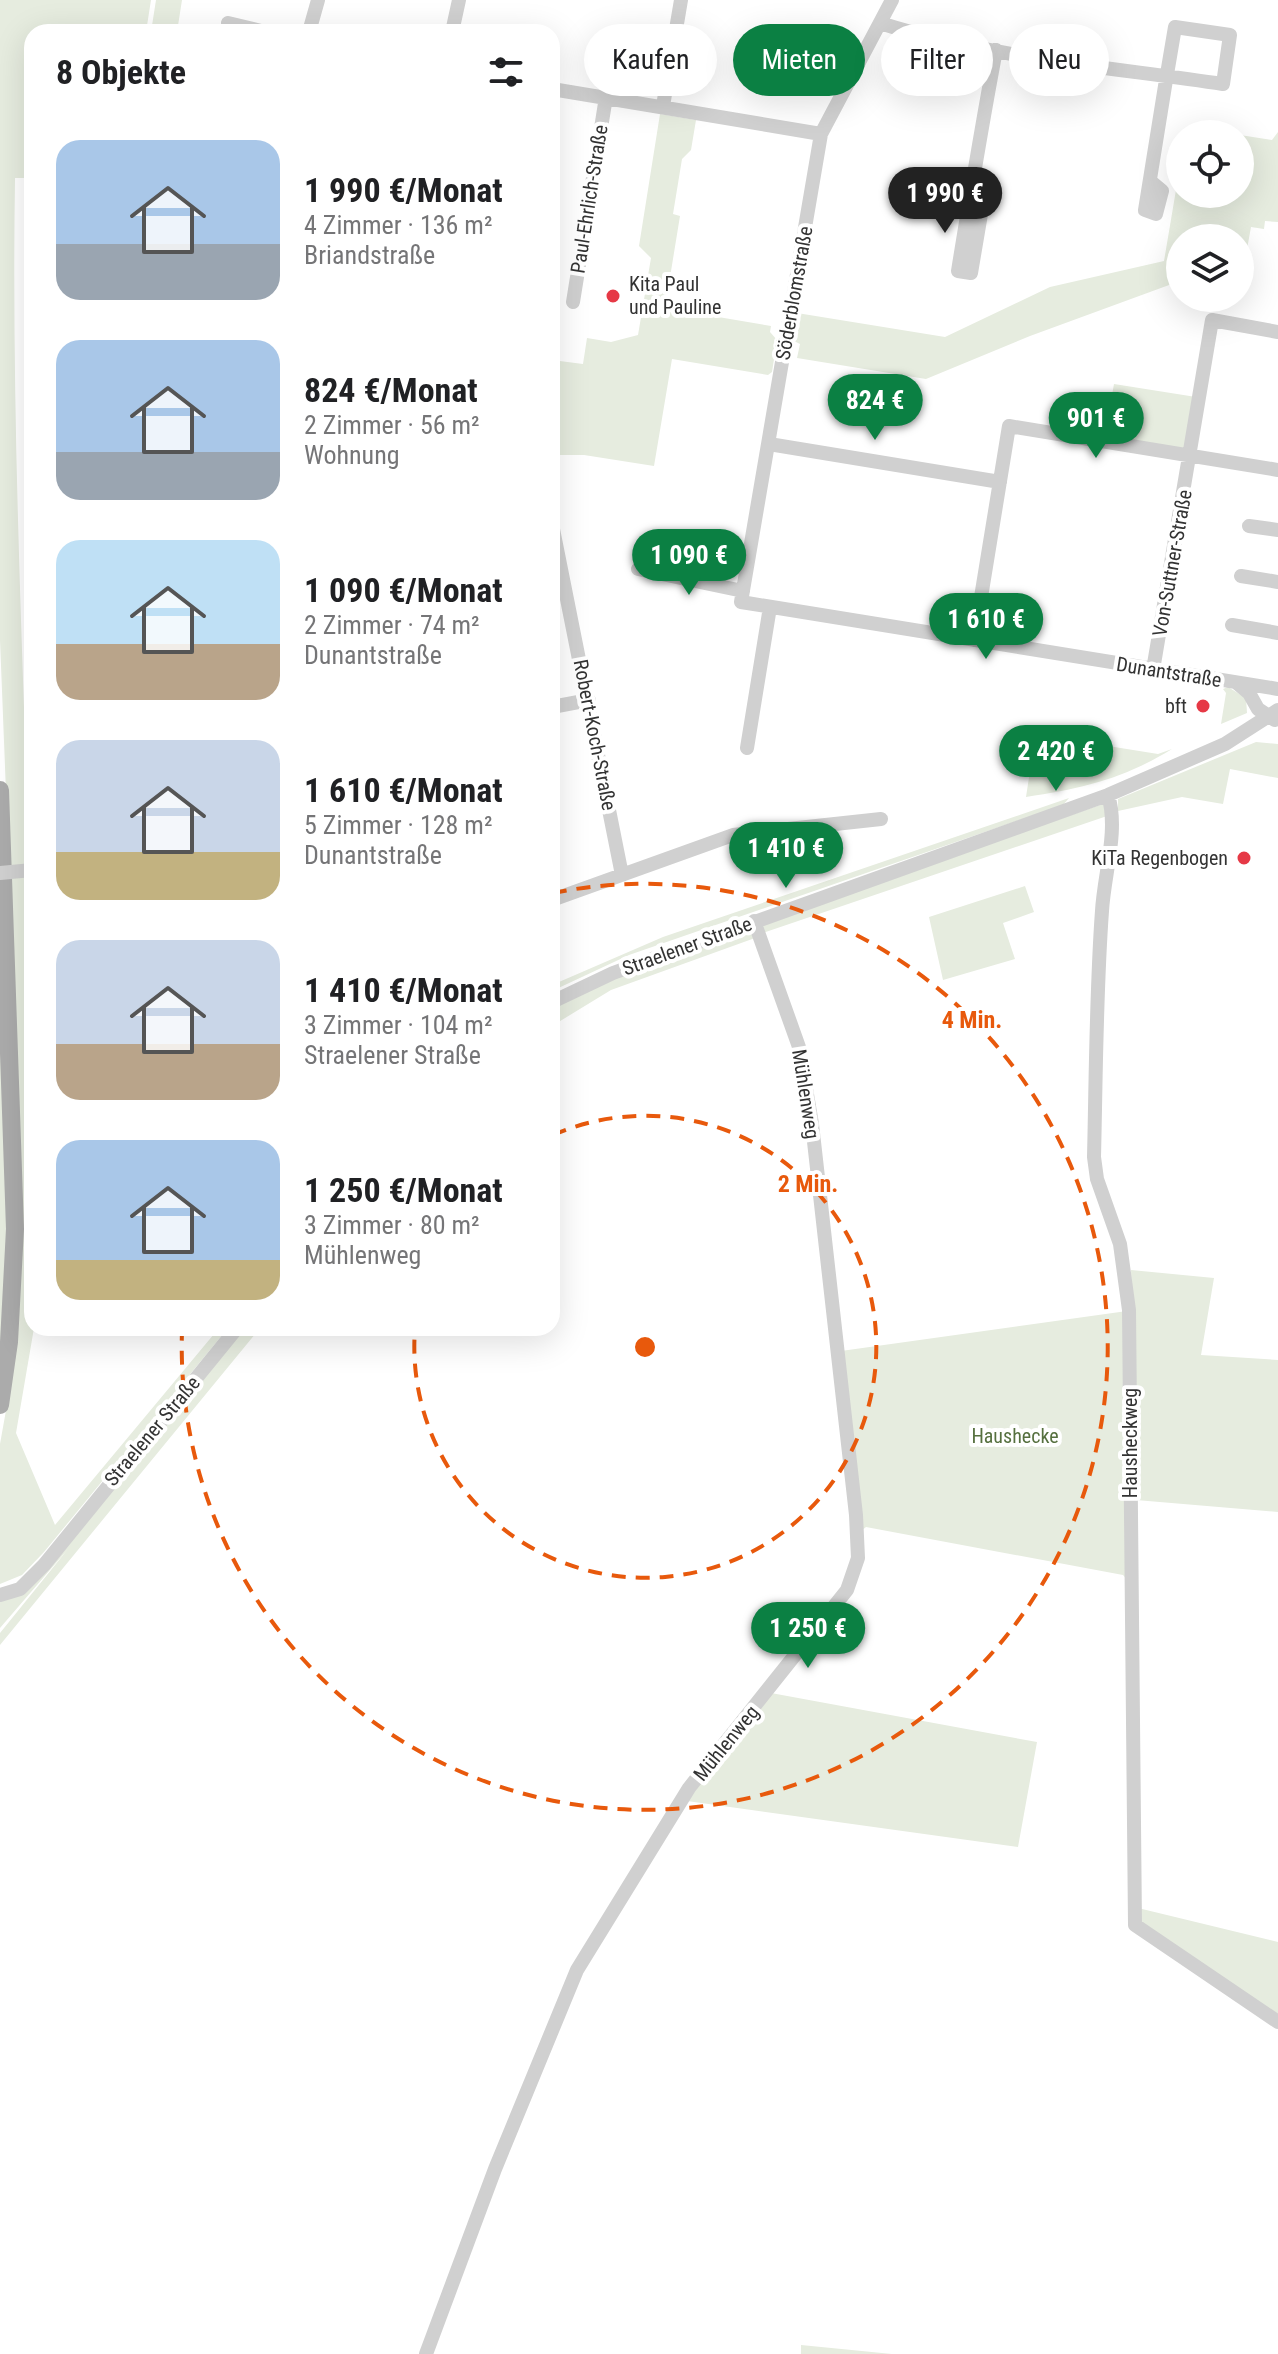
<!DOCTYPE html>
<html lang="de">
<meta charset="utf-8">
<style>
body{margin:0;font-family:"Roboto Condensed",sans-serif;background:#f2f2f2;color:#202124;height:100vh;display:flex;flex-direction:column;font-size:30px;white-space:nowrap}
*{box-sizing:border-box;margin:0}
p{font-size:26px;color:#757577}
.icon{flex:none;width:44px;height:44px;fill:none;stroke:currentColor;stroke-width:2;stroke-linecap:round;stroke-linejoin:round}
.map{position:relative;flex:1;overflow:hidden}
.drawer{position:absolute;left:24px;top:24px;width:536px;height:1312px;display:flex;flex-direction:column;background:#fff;border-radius:24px;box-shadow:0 8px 32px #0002}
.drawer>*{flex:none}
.guide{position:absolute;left:584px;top:24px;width:574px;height:72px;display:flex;gap:16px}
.tools{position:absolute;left:1166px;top:120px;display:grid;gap:16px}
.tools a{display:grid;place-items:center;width:88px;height:88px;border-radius:50%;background:#fff;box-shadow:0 8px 32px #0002;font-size:40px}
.price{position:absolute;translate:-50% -68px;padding:0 18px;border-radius:28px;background:#0b8043;color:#fff;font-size:26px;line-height:52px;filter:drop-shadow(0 2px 4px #0008)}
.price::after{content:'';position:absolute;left:50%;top:48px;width:24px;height:18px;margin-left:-12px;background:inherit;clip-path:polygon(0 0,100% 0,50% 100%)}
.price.current{background:#222;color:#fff}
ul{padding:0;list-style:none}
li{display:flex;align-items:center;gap:24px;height:200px;padding:0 32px}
li span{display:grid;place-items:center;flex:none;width:224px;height:160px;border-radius:24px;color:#555}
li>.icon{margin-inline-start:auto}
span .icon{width:96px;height:96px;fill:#fffc;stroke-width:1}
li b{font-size:34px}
h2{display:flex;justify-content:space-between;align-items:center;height:96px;padding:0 32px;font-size:34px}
.tag{padding:0 28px;border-radius:36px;background:#fff;box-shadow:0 8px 32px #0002;font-size:28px;line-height:72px}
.tag.current{background:#0b8043;color:#fff}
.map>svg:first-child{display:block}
.green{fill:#e6ecdf}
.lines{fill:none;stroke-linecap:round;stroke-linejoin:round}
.minor{stroke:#d0d0d0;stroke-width:14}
.major{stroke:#ababab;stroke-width:18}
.minor-bridge{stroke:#d0d0d0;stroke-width:14}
.ring{fill:none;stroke:#e8590c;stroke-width:4;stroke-dasharray:14 10}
.poi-dot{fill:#e63946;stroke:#fff;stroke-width:3}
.labels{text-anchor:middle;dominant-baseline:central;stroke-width:8;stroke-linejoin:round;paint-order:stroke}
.street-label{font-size:20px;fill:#333;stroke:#fff}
.poi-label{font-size:20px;fill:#333;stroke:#fff;text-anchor:end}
.park-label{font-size:20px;fill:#56703f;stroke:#fff}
.centre{fill:#e8590c;stroke:#fff;stroke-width:4}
.ring-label{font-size:24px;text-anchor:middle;font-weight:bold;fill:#e8590c;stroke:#fff;stroke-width:8;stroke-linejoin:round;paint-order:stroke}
</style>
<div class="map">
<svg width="1278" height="2354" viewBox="0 0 1278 2354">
<rect width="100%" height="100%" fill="#fff"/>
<path class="green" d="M 0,0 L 151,0 L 146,32 L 32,32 L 32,178 L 15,178 C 12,373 19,568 26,763 L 32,760 L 34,1328 L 16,1433 L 55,1525 L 219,1328 L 228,1328 L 44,1552 L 22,1575 L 0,1584 L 0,1444 L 10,1388 L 9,868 L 0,640 Z
M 156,0 L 182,0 L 177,32 L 151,32 Z
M 660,114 L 696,120 L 691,150 L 682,159 L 673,214 L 680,216 L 665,308 L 771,326 L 770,332 L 777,340 L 772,372 L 768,375 L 672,359 L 654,466 L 584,455 L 552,455 L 552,360 L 583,364 L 587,338 L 611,342 L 638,335 L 651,258 L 639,246 Z
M 1278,132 L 1278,222 L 1265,221 L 1264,229 L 1251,227 L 1244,266 L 1240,265 L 1240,238 L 1180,238 L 1180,281 L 1030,336 L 926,379 L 797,358 L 800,344 L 792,340 L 797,313 L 945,337 L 1050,287 L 1164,261 L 1177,184 L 1180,184 L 1180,194 L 1240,194 L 1240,135 L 1272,140 Z
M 1114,384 L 1196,397 L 1187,450 L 1104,439 Z
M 1228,687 L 1246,698 L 1247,713 L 1221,724 L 1226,693 L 1223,689 Z
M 1021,732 L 1158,754 L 1172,749 C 1121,780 1083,788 1026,797 L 1034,745 L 1022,743 Z
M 1256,742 L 1278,744 L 1278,778 L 1230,769 L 1223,804 L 1182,797 L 1118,811 L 1118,799 Z
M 1069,798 L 1063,805 L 629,955 L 552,991 L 552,985 L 663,937 Z
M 1103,804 L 1110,815 L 760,934 L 762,923 Z
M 1025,886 L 1034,912 L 1003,923 L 1015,959 L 943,980 L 929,917 Z
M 745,928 L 755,938 L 611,990 L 552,1026 L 552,1009 L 588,989 Z
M 0,938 L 9,1230 L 0,1368 Z
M 1131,1270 L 1214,1278 L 1201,1355 L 1278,1360 L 1278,1512 L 1136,1500 Z
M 1127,1311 L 1129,1582 L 1123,1575 L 866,1527 L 860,1532 L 841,1351 Z
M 244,1328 L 260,1328 L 0,1645 L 0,1633 L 68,1549 L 0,1628 L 0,1599 L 104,1496 Z
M 771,1693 L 1037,1742 L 1018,1847 L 687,1801 Z
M 1138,1908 L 1278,1942 L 1278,2017 L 1138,1923 Z
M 801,2345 L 892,2354 L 801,2354 Z"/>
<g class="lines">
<path class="minor" d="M 892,0 L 821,134 L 741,602 L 1278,689
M 228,23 L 265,32
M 880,23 C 990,58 1109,67 1223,84 L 1230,35 L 1175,27 L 1165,86 L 1145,210 L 1156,214 L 1162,191 L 1150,181
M 309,32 L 318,0
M 452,32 L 459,0
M 552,89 L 821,134
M 663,106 L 681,0
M 969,200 L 981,214 L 971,273 L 958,271 C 970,197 982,124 996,50
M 573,302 L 606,97
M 769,444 L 1000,482
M 552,524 L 622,875
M 1249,526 L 1278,530
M 638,569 L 743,591
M 1241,576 L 1278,582
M 1232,625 L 1278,633
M 974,640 L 1009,426 L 1278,470
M 1153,670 L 1212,320 L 1278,332
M 1237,683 L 1249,693 L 1258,709 L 1275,720
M 552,707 L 589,700
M 747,748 L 770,607
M 1108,795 C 1119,830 1104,874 1102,911 C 1096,993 1096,1074 1094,1157 L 1097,1179 L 1120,1244 L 1129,1310 L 1135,1925 L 1278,2022
M 552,900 L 733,835 L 881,819
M 552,1002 L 613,973 L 1108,795 L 1225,744 L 1278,710
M 0,1595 L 20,1589 L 44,1565 L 237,1328
M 426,2354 L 495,2169 L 577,1970 L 689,1788 L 847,1590 L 858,1558 L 856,1515 L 812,1124 L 799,1047 L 754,921"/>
<path class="major" d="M 0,790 L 15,1229 L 9,1342 L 0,1405"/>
<path class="minor-bridge" d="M 0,873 L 32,870"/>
</g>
<g class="ring">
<path d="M553 1135A231 231 0 1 1 415 1329"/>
<path d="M553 893A463 463 0 1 1 182 1331"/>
</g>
<g class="poi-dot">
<circle cx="613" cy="296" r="8"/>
<circle cx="1203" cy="706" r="8"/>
<circle cx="1244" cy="858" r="8"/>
</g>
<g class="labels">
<g class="street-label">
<text transform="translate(589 199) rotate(-81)">Paul-Ehrlich-Straße</text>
<text transform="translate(794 293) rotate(-80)">Söderblomstraße</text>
<text transform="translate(1172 563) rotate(-80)">Von-Suttner-Straße</text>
<text transform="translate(1169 672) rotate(9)">Dunantstraße</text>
<text transform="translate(595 735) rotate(79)">Robert-Koch-Straße</text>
<text transform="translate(687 946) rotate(-20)">Straelener Straße</text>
<text transform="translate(806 1094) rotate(81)">Mühlenweg</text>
<text transform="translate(152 1431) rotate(-50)">Straelener Straße</text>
<text transform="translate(1130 1443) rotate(-90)">Hausheckweg</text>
<text transform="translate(726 1743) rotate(-51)">Mühlenweg</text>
</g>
<g class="poi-label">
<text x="629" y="284" text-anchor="start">Kita Paul<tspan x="629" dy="23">und Pauline</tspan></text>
<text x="1187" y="706">bft</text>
<text x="1228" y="858">KiTa Regenbogen</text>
</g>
<g class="park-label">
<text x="1015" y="1436">Haushecke</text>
</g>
</g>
<circle cx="645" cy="1347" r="12" class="centre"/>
<g class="ring-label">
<text x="972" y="1028">4 Min.</text>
<text x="808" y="1192">2 Min.</text>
</g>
</svg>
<div class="tools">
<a><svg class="icon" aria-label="locate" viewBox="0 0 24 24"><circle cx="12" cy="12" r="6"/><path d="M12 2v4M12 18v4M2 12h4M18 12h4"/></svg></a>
<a><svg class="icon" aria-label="layers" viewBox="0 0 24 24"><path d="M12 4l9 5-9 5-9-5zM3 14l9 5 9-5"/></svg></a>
</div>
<b class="price current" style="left:945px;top:235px">1 990 €</b>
<b class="price" style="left:875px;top:442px">824 €</b>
<b class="price" style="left:1096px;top:460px">901 €</b>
<b class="price" style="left:689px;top:597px">1 090 €</b>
<b class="price" style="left:986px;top:661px">1 610 €</b>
<b class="price" style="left:1056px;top:793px">2 420 €</b>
<b class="price" style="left:786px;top:890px">1 410 €</b>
<b class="price" style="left:808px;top:1670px">1 250 €</b>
<div class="guide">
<a class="tag">Kaufen</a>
<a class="tag current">Mieten</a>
<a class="tag">Filter</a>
<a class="tag">Neu</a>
</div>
<section class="drawer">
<h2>8 Objekte<svg class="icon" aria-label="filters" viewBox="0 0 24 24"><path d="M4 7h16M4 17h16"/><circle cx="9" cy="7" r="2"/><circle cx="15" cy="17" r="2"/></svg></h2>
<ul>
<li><span style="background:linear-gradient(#a9c7e8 65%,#9aa5b1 0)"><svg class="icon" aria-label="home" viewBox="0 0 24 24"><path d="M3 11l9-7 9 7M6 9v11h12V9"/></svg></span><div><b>1 990 €/Monat</b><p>4 Zimmer · 136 m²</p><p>Briandstraße</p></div></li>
<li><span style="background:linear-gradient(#a9c7e8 70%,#9aa5b1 0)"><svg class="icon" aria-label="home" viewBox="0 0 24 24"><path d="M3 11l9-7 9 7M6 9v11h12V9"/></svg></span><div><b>824 €/Monat</b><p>2 Zimmer · 56 m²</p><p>Wohnung</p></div></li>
<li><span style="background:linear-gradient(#bfe0f5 65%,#b9a48a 0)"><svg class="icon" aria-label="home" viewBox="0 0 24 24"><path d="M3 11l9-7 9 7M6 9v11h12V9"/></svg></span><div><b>1 090 €/Monat</b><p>2 Zimmer · 74 m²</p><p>Dunantstraße</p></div></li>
<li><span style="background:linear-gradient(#c9d6e8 70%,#c2b280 0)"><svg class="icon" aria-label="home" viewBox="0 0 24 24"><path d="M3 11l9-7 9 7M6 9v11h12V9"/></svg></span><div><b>1 610 €/Monat</b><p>5 Zimmer · 128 m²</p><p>Dunantstraße</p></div></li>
<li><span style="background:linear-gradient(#c9d6e8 65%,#b9a48a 0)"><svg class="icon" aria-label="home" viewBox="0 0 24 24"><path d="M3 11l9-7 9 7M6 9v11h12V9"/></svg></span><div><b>1 410 €/Monat</b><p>3 Zimmer · 104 m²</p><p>Straelener Straße</p></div></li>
<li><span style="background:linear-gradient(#a9c7e8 75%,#c2b280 0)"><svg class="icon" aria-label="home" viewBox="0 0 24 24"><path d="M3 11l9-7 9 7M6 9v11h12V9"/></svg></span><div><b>1 250 €/Monat</b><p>3 Zimmer · 80 m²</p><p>Mühlenweg</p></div></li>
</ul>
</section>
</div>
